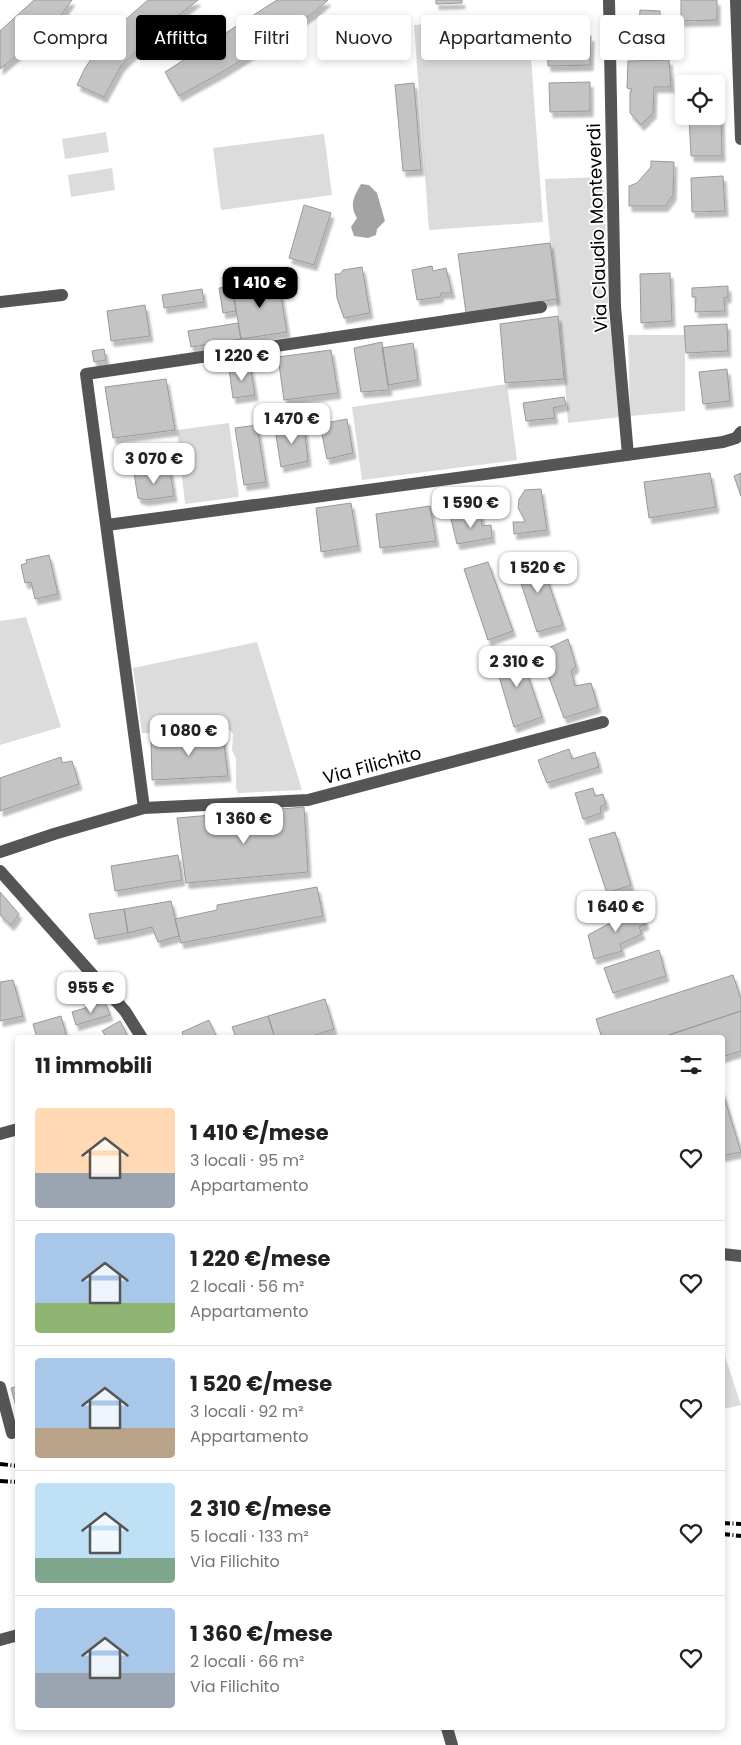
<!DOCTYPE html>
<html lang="it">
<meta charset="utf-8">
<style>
body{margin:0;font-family:Poppins,sans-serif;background:#f2f2f2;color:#222;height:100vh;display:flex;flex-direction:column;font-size:19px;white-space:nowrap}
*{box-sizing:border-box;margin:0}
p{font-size:16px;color:#767676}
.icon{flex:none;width:28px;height:28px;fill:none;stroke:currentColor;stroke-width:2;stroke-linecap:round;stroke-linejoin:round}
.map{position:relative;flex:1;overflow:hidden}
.drawer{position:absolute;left:15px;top:1035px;width:710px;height:695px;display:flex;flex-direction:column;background:#fff;border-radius:5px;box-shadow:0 2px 8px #0003}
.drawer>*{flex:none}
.hud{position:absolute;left:15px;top:15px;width:711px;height:45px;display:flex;gap:10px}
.fabs{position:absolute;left:675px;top:75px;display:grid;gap:10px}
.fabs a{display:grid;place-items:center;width:50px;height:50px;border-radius:5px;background:#fff;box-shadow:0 2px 8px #0003;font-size:25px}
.price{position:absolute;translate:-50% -42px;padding:0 11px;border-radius:10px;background:#fff;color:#222;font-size:16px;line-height:32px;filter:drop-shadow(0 1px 2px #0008)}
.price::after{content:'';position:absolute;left:50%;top:30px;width:15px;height:11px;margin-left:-8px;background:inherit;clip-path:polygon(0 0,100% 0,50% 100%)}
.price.selected{background:#000;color:#fff}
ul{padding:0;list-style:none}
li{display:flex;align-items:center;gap:15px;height:125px;padding:0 20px}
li+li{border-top:1px solid #e0e0e0}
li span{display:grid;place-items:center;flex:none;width:140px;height:100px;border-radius:5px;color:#555}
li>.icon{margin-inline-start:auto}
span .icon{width:60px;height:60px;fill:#fffc;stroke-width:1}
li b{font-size:21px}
h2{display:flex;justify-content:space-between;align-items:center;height:60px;padding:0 20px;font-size:21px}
.pill{padding:0 18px;border-radius:5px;background:#fff;box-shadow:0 2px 8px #0003;font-size:18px;line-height:45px}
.pill.selected{background:#000;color:#fff}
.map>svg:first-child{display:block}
.green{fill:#dcdcdc}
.water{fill:#a3a3a3}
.building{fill:#c4c4c4;stroke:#999;filter:url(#shadow)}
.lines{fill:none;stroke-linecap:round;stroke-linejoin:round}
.minor{stroke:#555;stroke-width:12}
.rail{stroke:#000;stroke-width:4;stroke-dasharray:8 2.5 1 2.5;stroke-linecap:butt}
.labels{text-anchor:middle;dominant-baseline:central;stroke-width:4;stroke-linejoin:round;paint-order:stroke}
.street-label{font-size:18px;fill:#000;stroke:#fff}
</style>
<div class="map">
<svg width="741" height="1745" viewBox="0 0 741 1745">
<defs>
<filter id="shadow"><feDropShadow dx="3" dy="5.5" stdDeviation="1" flood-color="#0004"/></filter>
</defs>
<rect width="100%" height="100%" fill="#fff"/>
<path class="green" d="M 528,17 L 543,222 L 429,230 L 414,25 Z
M 106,132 L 109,152 L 65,159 L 62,139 Z
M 324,134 L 332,195 L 221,210 L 213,148 Z
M 112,168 L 115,190 L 71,197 L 68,175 Z
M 604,177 L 608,308 L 620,417 L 568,423 C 563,342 550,261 545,179 Z
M 628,335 L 685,335 L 685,411 L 630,416 Z
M 507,384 L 517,460 L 362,480 L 352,407 Z
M 229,423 L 239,497 L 185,504 L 177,430 Z
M 26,617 L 61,727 L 0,745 L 0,621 Z
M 257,642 L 302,790 L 238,793 L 236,788 L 236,759 L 232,750 L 233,734 L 226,726 L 206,726 L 177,733 L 142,733 L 133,668 Z
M 722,1347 L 741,1405 L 723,1409 L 722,1409 Z"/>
<path class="water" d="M 361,184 L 369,185 L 377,193 L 385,221 L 377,229 L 376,235 L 368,238 L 354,236 L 351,227 L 357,218 C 349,204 354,197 361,184 Z"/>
<path class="building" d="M 34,0 L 72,0 L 48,33 L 38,38 L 0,69 L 0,31 Z
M 148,0 L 198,0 L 152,36 L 121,66 L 104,97 L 77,85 L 85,68 L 108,35 Z
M 277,0 L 328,0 L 316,11 L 273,40 L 224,71 L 179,96 L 165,72 Z
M 436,0 L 462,0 L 462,3 L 436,4 Z
M 681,0 L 717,0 L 717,20 L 681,21 Z
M 640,10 L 660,11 L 660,27 L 654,28 L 654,35 L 632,34 L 633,25 L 639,25 Z
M 591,36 L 590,65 L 548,66 L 547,37 Z
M 669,60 L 671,87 L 654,87 L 653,113 L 641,125 L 630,113 L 630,94 L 632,89 L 627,88 L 628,61 Z
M 590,82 L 590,111 L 550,112 L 549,83 Z
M 414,83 L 421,170 L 403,171 L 395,85 Z
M 692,116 L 721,116 L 722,156 L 691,156 L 689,118 Z
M 651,161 L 674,162 L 673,195 L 665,206 L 629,206 L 629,186 L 637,183 L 651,167 Z
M 723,176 L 725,211 L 692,212 L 691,178 Z
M 304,205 L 331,213 L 314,265 L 289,258 Z
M 550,243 L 557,299 L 466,313 L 458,254 Z
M 432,266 L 433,271 L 446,268 L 452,293 L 441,293 L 440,297 L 417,300 L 412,270 Z
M 362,267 L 370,313 L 344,318 L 337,298 L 335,274 L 340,274 L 343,270 Z
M 670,273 L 672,321 L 641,323 L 640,274 Z
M 278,278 L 287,332 L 241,339 L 232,286 Z
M 232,286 L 236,311 L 223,313 L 219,288 Z
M 728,286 L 728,297 L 724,298 L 725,311 L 695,312 L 696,297 L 692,297 L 692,288 Z
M 202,289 L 204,302 L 164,308 L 162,295 Z
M 145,305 L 150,336 L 111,341 L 107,311 Z
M 558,316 L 564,379 L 505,383 L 500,324 Z
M 238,323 L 241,339 L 191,347 L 188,331 Z
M 727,324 L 728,351 L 686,353 L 684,326 Z
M 382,342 L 389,390 L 361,392 L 354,348 Z
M 413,343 L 418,380 L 388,385 L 382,348 Z
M 104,349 L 106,360 L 94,362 L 92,351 Z
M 331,350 L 338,393 L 284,400 L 278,357 Z
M 250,365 L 255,395 L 233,398 L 229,369 Z
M 727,369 L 730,401 L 703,404 L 699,372 Z
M 166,379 L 175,430 L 113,438 L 105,387 Z
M 564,397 L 566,405 L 553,408 L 555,418 L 526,421 L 523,403 Z
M 347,419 L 353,453 L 327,459 L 320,424 Z
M 257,425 L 266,482 L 244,485 L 235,428 Z
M 304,425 L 308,461 L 281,467 L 275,429 Z
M 170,470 L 174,496 L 146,500 L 138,498 L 134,473 Z
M 710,473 L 716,507 L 649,518 L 644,482 Z
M 741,473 L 741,496 L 734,476 Z
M 541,489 L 547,530 L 514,534 L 513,522 L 525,522 L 524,518 L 518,508 L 519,499 L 525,490 Z
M 351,503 L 358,546 L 321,552 L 316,508 Z
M 430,506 L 436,541 L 380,548 L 376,514 Z
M 481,514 L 482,526 L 491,525 L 492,538 L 457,544 L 451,519 Z
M 49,555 L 58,594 L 35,599 L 31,582 L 25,583 L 21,565 L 27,563 L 26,560 Z
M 539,555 L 563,625 L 537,632 L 514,562 Z
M 488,562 L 513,631 L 488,640 L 464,569 Z
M 568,639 L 576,666 L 571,671 L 575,686 L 591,683 L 598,707 L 564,718 L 547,672 L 550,668 L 544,650 Z
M 519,649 L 542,717 L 514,727 L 493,656 Z
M 222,730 L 228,776 L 152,780 L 151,739 L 192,739 L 193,734 Z
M 569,749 L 572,759 L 595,752 L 599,767 L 547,783 L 538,760 Z
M 61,757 L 62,763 L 72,761 L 79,784 L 0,811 L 0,778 Z
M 593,788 L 595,796 L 603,794 L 606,804 L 600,807 L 601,813 L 583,819 L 575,793 Z
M 304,807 L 308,872 L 186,883 L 177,818 Z
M 615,832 L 631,885 L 607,893 L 589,839 Z
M 178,855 L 182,880 L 115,891 L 111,866 Z
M 317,887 L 323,916 L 181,943 L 175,919 L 217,910 L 217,905 Z
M 0,892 L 19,914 L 11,925 L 0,915 Z
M 171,901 L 179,936 L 158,942 L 152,927 L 128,933 L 124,909 Z
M 632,906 L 636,914 L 642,913 L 646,924 L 639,927 L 642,934 L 620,944 L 622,951 L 594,959 L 588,935 L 614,921 L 613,913 Z
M 124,909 L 128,933 L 95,939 L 89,914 Z
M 659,950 L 666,976 L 613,993 L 604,968 Z
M 733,975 L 741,999 L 741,1011 L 660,1038 L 602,1038 L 596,1019 Z
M 13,980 L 23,1016 L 0,1021 L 0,982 Z
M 325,999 L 334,1029 L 306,1038 L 275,1038 L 268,1016 Z
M 105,1002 L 110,1015 L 76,1025 L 72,1012 Z
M 741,1011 L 741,1051 L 722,1057 L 722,1038 L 660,1038 Z
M 61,1016 L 67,1038 L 37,1038 L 33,1024 Z
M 268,1016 L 275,1038 L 236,1038 L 232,1027 Z
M 209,1020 L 217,1038 L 184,1038 L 182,1032 Z
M 120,1021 L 129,1038 L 107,1038 L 102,1031 Z
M 722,1090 L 741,1152 L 722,1156 Z
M 18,1386 L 18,1414 L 11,1388 Z"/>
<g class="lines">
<path class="minor" d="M 609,0 L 615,307 L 628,455
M 736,0 L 741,139
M 0,302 L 62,295
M 107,525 L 723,442 L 736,438 L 741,432
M 144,808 L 86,374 L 541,307
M 0,852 L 54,834 L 144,808 L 308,800 L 603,722
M 0,871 L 125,1011 L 142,1038
M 0,1134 L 18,1129
M 722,1254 L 741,1256
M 0,1387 L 12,1433
M 0,1640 L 18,1635
M 447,1728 L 452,1745"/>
<path class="rail" d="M 0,1464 L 18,1466
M 0,1481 L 18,1482
M 722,1523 L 741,1524
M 722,1534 L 741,1536"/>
</g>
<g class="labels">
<g class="street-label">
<text transform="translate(597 228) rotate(-92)">Via Claudio Monteverdi</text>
<text transform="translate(372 765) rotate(-15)">Via Filichito</text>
</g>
</g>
</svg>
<div class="fabs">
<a><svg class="icon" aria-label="locate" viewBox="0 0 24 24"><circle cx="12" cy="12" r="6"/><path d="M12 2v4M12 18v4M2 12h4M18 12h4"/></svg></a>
</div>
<b class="price selected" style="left:260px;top:309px">1 410 €</b>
<b class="price" style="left:242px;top:382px">1 220 €</b>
<b class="price" style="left:292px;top:445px">1 470 €</b>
<b class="price" style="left:154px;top:485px">3 070 €</b>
<b class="price" style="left:471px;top:529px">1 590 €</b>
<b class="price" style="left:538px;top:594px">1 520 €</b>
<b class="price" style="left:517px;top:688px">2 310 €</b>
<b class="price" style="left:189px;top:757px">1 080 €</b>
<b class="price" style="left:244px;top:845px">1 360 €</b>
<b class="price" style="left:616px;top:933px">1 640 €</b>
<b class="price" style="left:91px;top:1014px">955 €</b>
<div class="hud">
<a class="pill">Compra</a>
<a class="pill selected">Affitta</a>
<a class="pill">Filtri</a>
<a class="pill">Nuovo</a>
<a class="pill">Appartamento</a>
<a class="pill">Casa</a>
</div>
<section class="drawer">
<h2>11 immobili<svg class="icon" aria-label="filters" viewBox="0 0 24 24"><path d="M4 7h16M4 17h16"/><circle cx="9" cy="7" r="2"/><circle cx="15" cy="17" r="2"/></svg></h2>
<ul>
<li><span style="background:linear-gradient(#ffd9b3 65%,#9aa5b1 0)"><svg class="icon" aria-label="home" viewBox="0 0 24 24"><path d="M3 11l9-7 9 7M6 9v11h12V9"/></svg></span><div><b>1 410 €/mese</b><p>3 locali · 95 m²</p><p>Appartamento</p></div><svg class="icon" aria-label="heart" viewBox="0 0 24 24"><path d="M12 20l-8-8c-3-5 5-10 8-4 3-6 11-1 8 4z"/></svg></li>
<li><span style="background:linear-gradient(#a9c7e8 70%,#8fb573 0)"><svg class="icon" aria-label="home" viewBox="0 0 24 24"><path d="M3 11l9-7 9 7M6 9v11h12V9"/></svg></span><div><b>1 220 €/mese</b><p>2 locali · 56 m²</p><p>Appartamento</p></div><svg class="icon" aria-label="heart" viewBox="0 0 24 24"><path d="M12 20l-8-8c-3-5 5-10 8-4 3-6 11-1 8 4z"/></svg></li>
<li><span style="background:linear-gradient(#a9c7e8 70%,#b9a48a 0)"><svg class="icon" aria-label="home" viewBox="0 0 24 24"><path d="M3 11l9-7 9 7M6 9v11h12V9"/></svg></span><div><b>1 520 €/mese</b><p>3 locali · 92 m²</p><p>Appartamento</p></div><svg class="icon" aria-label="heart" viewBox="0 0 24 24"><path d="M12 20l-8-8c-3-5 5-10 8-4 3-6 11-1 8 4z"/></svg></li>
<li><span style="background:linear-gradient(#bfe0f5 75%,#7fa58c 0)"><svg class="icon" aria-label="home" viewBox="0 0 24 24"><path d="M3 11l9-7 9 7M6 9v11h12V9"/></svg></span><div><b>2 310 €/mese</b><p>5 locali · 133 m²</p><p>Via Filichito</p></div><svg class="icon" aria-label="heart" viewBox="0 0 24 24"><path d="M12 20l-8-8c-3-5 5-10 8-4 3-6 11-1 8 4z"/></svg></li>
<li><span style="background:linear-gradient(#a9c7e8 65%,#9aa5b1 0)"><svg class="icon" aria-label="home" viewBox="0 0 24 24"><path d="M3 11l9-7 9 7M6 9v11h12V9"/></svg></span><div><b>1 360 €/mese</b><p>2 locali · 66 m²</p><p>Via Filichito</p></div><svg class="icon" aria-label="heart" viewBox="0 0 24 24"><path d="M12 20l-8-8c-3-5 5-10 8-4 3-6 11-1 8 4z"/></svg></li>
</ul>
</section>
</div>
